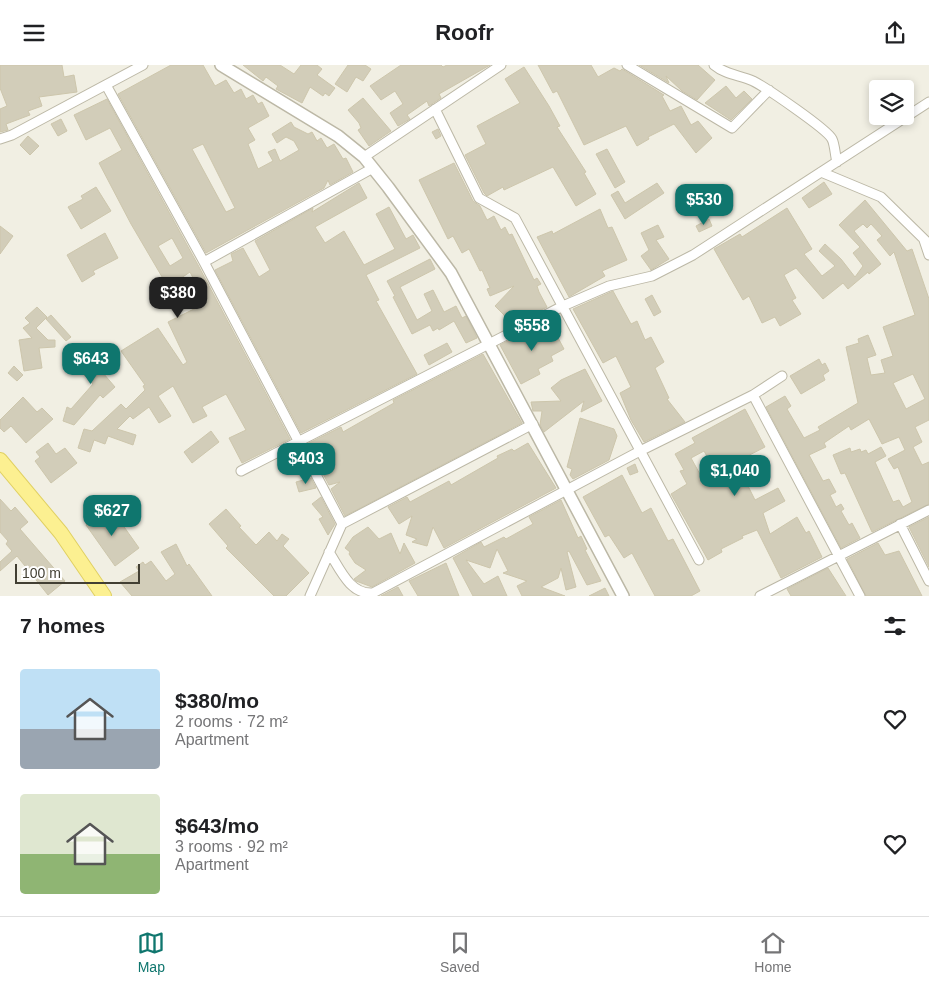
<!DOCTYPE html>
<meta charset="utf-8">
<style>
body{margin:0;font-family:Arial,sans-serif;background:#f2f2f2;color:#202124;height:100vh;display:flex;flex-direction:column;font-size:19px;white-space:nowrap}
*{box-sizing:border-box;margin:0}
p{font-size:16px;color:#757577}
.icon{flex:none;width:28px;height:28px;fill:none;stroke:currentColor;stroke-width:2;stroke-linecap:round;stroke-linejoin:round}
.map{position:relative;height:531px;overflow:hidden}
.side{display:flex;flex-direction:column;background:#fff;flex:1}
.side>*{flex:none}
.controls{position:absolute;left:869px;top:15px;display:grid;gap:10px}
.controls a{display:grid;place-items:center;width:45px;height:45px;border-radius:5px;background:#fff;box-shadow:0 2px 8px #0003;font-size:25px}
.scale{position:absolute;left:15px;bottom:12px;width:125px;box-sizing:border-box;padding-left:5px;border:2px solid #423f33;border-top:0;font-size:14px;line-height:18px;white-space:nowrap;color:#423f33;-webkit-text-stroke:4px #fff;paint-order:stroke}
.price{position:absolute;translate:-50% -42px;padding:0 11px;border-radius:10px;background:#0f766e;color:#fff;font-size:16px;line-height:32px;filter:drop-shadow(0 1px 2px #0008)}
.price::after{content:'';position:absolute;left:50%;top:30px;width:15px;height:11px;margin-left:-8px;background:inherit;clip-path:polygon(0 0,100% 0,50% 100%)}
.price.selected{background:#222;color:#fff}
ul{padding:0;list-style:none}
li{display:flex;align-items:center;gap:15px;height:125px;padding:0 20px}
li span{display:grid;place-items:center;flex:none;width:140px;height:100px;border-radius:5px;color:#555}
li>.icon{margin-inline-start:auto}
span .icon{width:60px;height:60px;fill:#fffc;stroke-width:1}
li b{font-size:21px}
h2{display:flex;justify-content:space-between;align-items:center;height:60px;padding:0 20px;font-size:21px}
header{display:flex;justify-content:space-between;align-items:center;height:65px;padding:0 20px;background:#fff;font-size:22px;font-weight:600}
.dock{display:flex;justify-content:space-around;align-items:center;height:70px;border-top:1px solid #e0e0e0;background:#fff;font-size:14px;color:#757577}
.dock a{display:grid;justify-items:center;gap:2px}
.dock .selected{color:#0f766e}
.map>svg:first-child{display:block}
.building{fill:#d2cdb9;stroke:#cdc6ac;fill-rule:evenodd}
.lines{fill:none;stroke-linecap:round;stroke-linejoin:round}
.minor-casing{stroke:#bcb8a6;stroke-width:11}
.tertiary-casing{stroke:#bcb8a6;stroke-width:14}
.primary-casing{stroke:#e0d062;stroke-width:16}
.minor{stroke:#fff;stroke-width:9}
.tertiary{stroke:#fff;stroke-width:11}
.primary{stroke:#fcf091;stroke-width:14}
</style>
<header><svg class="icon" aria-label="menu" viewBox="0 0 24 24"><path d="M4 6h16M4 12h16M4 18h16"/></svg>Roofr<svg class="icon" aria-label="share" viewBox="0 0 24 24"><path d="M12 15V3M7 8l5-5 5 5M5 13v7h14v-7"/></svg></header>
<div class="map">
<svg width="929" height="531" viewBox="0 0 929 531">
<rect width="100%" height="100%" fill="#f1efe3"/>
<path class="building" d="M 0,0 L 62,0 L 64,12 L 74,10 L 77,27 L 39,32 L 42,41 L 28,46 L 30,50 L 6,59 L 8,65 L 0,67 L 0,44 L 7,41 L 0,23 Z
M 171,0 L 203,0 L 215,21 L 226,15 L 234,28 L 241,24 L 246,34 L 253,30 L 258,39 L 262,37 L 269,51 L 248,63 L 255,75 L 248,79 L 258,104 L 273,96 L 268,87 L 275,84 L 280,96 L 299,85 L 294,76 L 286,72 L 277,78 L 272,69 L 291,57 L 294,62 L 308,69 L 312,67 L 317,76 L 321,73 L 327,83 L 334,79 L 343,94 L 346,93 L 353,107 L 330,120 L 328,115 L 324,123 L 206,188 L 118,29 ZM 203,79 L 235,143 L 226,147 L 192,84 Z
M 243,0 L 280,0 L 294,9 L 301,0 L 317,0 L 322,4 L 317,10 L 335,23 L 329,31 L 325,28 L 323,31 L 310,22 L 302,38 L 276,24 L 278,21 L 266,12 L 263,16 Z
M 348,0 L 365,0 L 371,4 L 363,16 L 356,12 L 347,27 L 335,19 Z
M 401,0 L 441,0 L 443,2 L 447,0 L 490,0 L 439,29 L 441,33 L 429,41 L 427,36 L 407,50 L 410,54 L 398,61 L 390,48 L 403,39 L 395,26 L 381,35 L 370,21 Z
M 538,0 L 591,0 L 598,12 L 614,3 L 620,6 L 622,4 L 664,30 L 662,31 L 670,46 L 681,41 L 691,60 L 698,56 L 712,73 L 696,88 L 674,59 L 648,72 L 649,74 L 637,81 L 626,61 L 584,80 L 557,26 L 553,28 Z
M 639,0 L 698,0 L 715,15 L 697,35 L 682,26 L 666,11 L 669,18 Z
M 524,2 L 549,41 L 560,61 L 557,62 L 586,107 L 584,108 L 596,129 L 576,141 L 553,102 L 504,125 L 503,122 L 487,131 L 484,128 L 465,90 L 486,79 L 477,61 L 520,38 L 505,14 Z
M 726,21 L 736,33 L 744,26 L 752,34 L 731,55 L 705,38 Z
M 363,33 L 391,66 L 369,81 L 358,65 L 361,63 L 359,58 L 348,45 Z
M 107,34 L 198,200 L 290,374 L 242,398 L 229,373 L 246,365 L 226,329 L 202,342 L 207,351 L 193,358 L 173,321 L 158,331 L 171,351 L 159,358 L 149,342 L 133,354 L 130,351 L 117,364 L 136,370 L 133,380 L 108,371 L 105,379 L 94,375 L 90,387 L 78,383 L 84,364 L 92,366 L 121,339 L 126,344 L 145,325 L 143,321 L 145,320 L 121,286 L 158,263 L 183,300 L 187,297 L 168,257 L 206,238 L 190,207 L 168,222 L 131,159 L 99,98 L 122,85 L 110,63 L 86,75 L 74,50 ZM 172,173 L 183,193 L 170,201 L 158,181 Z
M 61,54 L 67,66 L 58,71 L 51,59 Z
M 438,64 L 441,71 L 436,74 L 432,67 Z
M 28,71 L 39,81 L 30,90 L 20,80 Z
M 607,84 L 625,117 L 615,123 L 596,89 Z
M 454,98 L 473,136 L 480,141 L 487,155 L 494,151 L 501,165 L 505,162 L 509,170 L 512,169 L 534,215 L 537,213 L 541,219 L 537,221 L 539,227 L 547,242 L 510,261 L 504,250 L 495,241 L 514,221 L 490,231 L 487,224 L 490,223 L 482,205 L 480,206 L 469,184 L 462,188 L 453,171 L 448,174 L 419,115 Z
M 824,117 L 832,129 L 809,143 L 802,133 Z
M 359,118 L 367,133 L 315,162 L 325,178 L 344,166 L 364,200 L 395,184 L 376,149 L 389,142 L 406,174 L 413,170 L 420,183 L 366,210 L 379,235 L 376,236 L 417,309 L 301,368 L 215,205 L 233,196 L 231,189 L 243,183 L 259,212 L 270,205 L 255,176 L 313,143 L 312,147 Z
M 657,118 L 664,128 L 625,154 L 611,130 L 618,126 L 625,138 Z
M 96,122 L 111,146 L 81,164 L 68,142 L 83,134 L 81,131 Z
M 865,135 L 907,186 L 912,184 L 929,234 L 929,355 L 915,362 L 922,377 L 913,382 L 922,400 L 929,397 L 929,439 L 872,467 L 845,408 L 841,409 L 833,390 L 850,383 L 851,387 L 860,384 L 861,387 L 866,385 L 868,389 L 881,382 L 886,391 L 875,397 L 893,437 L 899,435 L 903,442 L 912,437 L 898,402 L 894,404 L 888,394 L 905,385 L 899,372 L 882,379 L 869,354 L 851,365 L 849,361 L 824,378 L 826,382 L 809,390 L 823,416 L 829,414 L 836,427 L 830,430 L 836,442 L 841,439 L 844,444 L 841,446 L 849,460 L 852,458 L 860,473 L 841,483 L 766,342 L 785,331 L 791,341 L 787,344 L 804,373 L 820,365 L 818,362 L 858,338 L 846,282 L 859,278 L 858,274 L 868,270 L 876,290 L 867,293 L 871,310 L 885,308 L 881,295 L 893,291 L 883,262 L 915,250 L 894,187 L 890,191 L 877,175 L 882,171 L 871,159 L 867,163 L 863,159 L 854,166 L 881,199 L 869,209 L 868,207 L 848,224 L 843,218 L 823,234 L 796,203 L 784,210 L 796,233 L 792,235 L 801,249 L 780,261 L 775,252 L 762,258 L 749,231 L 743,235 L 714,184 L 740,169 L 742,172 L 787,143 L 812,184 L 804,189 L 822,211 L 835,201 L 819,186 L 825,179 L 841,194 L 855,212 L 863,201 L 853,188 L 860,182 L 839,160 ZM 913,309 L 925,334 L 906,344 L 893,318 Z
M 600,144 L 608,163 L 612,162 L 627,195 L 602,206 L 605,211 L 569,232 L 537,172 L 552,166 L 553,169 Z
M 709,154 L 712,161 L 699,167 L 696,161 Z
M 658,160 L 664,172 L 656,175 L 669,194 L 651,205 L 641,191 L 649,185 L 641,168 Z
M 0,161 L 13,171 L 0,189 Z
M 105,168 L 118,193 L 93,206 L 95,209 L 82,217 L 67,190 Z
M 430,194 L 435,204 L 400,222 L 417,255 L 432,246 L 424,229 L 433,225 L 444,247 L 456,241 L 462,253 L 466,251 L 477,273 L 466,278 L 454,256 L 439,265 L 438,263 L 433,266 L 430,260 L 412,269 L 393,232 L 395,231 L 387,216 Z
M 613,226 L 631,259 L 637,256 L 645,275 L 651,272 L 664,297 L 655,303 L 669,333 L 667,334 L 685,357 L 644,377 L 631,355 L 620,328 L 631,322 L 616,291 L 603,298 L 573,244 Z
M 652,230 L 661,247 L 654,251 L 645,234 Z
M 37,242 L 47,252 L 36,263 L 48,275 L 55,275 L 55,282 L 39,283 L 42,303 L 24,306 L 19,275 L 32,273 L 23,263 L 30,258 L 25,253 Z
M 51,250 L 71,272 L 66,276 L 46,254 Z
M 541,259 L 545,268 L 555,262 L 558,267 L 556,269 L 564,284 L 551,291 L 553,296 L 538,304 L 540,309 L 521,319 L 500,280 Z
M 447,278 L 452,287 L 429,300 L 424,290 Z
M 84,286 L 100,297 L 108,289 L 116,298 L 103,308 L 115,322 L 103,333 L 100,330 L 74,360 L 63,356 L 67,342 L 71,344 L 93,319 L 83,309 L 88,305 L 75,296 Z
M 483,289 L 522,358 L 345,451 L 331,424 L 340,417 L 329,420 L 307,379 L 341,362 L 343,367 L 394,338 L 393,335 Z
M 819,294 L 822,300 L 825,298 L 829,306 L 823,310 L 825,315 L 801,329 L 790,311 Z
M 14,301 L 23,310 L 17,316 L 8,308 Z
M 585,304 L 602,336 L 581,347 L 584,336 L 544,367 L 540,360 L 542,346 L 533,346 L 531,337 L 561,336 L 551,323 L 561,315 Z
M 23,332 L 37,347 L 42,343 L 53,354 L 26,378 L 11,361 L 4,367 L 0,363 L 0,355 Z
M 745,344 L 765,382 L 736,397 L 755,435 L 778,423 L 785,436 L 763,448 L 770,469 L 797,452 L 806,468 L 809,466 L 822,492 L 781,513 L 757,465 L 742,471 L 743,473 L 721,484 L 722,487 L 708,495 L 671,429 L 687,419 L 680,406 L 684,405 L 675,389 L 695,378 L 692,373 ZM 704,386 L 714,404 L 701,411 L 691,393 Z
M 580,353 L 614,364 L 617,371 L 609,395 L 573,414 L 570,410 L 572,404 L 567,402 Z
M 211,366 L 219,377 L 192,398 L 184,387 Z
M 48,378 L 56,389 L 65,383 L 77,398 L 51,418 L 35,396 L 40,392 L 36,387 Z
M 528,378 L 556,423 L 444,483 L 433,462 L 427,481 L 412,477 L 417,474 L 406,470 L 412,451 L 399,459 L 388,442 L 407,432 L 410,437 L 449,416 L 451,420 L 498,393 L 497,391 L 512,384 L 514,386 Z
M 635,399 L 638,407 L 630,410 L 627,403 Z
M 622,410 L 642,448 L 651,443 L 668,476 L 673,474 L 700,526 L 691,531 L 655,531 L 632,488 L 624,493 L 609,470 L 605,472 L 583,432 Z
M 311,413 L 316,423 L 299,427 L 296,417 Z
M 321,432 L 335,459 L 328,470 L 319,454 L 323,452 L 312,439 Z
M 0,434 L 11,446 L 15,442 L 28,457 L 20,464 L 65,516 L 48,530 L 17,491 L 0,506 L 0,497 L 12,486 L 6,479 L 8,476 L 0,467 Z
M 561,435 L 578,473 L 581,471 L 587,484 L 585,485 L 601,516 L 587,520 L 569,486 L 567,487 L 576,522 L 566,525 L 561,503 L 558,513 L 541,522 L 565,531 L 522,531 L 517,521 L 527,516 L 503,508 L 508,506 L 497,484 L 490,503 L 466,495 L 484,519 L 498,511 L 507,531 L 473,531 L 453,493 L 481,477 L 484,482 L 504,472 L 506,474 L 533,459 L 529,452 Z
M 110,442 L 139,483 L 115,501 L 86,460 Z
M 226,444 L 241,461 L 239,462 L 256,480 L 269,467 L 277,476 L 282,469 L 289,474 L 283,481 L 309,508 L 286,531 L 274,531 L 226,483 L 228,481 L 209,459 Z
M 929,452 L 929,502 L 909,462 Z
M 368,462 L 379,474 L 391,468 L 400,489 L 404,478 L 415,498 L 372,522 L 356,516 L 354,514 L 366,505 L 355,498 L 349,489 L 350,487 L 345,483 L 353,472 Z
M 878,478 L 885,490 L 899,486 L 922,531 L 866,531 L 847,494 Z
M 176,479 L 187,501 L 189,499 L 212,531 L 132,531 L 120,517 L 139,506 L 136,502 L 143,497 L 145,500 L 151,496 L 166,516 L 175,509 L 161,487 Z
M 446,498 L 459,531 L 418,531 L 409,516 Z
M 828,503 L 846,531 L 791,531 L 787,524 Z
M 398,522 L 403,531 L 381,531 Z
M 605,523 L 609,531 L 589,531 Z"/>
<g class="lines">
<defs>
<path id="minor" d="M 627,0 L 732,63 L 769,25
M 714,0 C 726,10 740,10 753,16 C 765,22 827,64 832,74 C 835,80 835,90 837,97
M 106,20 L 204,197 L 342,459
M 435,44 L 479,133 L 515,153 L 699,495
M 0,74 L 12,70 L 143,0
M 364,92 L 501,0
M 821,107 L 881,132 L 929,179
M 924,175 L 929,190
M 204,197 L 373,103
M 753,330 L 860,531
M 241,406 L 563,241 L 609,221 L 652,211 L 693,190 L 929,37
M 900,459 L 929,516
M 329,487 C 340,504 350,530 373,528 L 640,386 L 753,330 L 782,311
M 310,531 L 342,459 L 533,359
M 760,531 L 929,445"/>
<path id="tertiary" d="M 221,0 L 338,71 L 364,92 L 388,122 L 451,208 L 623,531"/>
<path id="primary" d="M 0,395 L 61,468 L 104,531"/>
</defs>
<use href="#minor" class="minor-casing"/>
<use href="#tertiary" class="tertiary-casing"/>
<use href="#primary" class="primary-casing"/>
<use href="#minor" class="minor"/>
<use href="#tertiary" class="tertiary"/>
<use href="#primary" class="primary"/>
</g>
</svg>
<div class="controls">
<a><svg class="icon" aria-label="layers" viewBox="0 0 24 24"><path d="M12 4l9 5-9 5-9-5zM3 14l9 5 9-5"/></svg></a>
</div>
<div class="scale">100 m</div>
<b class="price" style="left:704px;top:161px">$530</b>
<b class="price selected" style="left:178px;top:254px">$380</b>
<b class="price" style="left:532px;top:287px">$558</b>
<b class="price" style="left:91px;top:320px">$643</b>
<b class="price" style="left:306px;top:420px">$403</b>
<b class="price" style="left:735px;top:432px">$1,040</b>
<b class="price" style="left:112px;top:472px">$627</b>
</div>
<section class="side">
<h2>7 homes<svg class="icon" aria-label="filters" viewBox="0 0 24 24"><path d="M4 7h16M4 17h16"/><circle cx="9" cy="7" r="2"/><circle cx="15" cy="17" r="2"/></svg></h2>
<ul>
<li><span style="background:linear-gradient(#bfe0f5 60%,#9aa5b1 0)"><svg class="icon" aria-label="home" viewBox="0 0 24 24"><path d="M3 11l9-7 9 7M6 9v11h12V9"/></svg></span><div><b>$380/mo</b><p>2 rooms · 72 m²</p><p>Apartment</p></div><svg class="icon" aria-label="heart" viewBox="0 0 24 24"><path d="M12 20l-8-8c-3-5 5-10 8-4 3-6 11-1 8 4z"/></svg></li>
<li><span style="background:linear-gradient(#dfe7d0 60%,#8fb573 0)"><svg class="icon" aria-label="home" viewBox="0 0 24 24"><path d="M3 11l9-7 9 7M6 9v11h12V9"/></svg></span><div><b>$643/mo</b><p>3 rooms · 92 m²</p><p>Apartment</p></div><svg class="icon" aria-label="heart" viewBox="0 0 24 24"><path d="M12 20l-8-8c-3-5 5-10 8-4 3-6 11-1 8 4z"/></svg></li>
</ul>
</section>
<nav class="dock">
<a class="selected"><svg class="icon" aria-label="map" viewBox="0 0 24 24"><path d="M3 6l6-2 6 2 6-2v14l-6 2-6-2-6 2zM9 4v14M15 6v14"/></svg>Map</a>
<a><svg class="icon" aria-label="saved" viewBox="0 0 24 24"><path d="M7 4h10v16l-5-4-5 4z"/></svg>Saved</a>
<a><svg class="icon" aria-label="home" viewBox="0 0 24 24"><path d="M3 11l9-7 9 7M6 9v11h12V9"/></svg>Home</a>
</nav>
